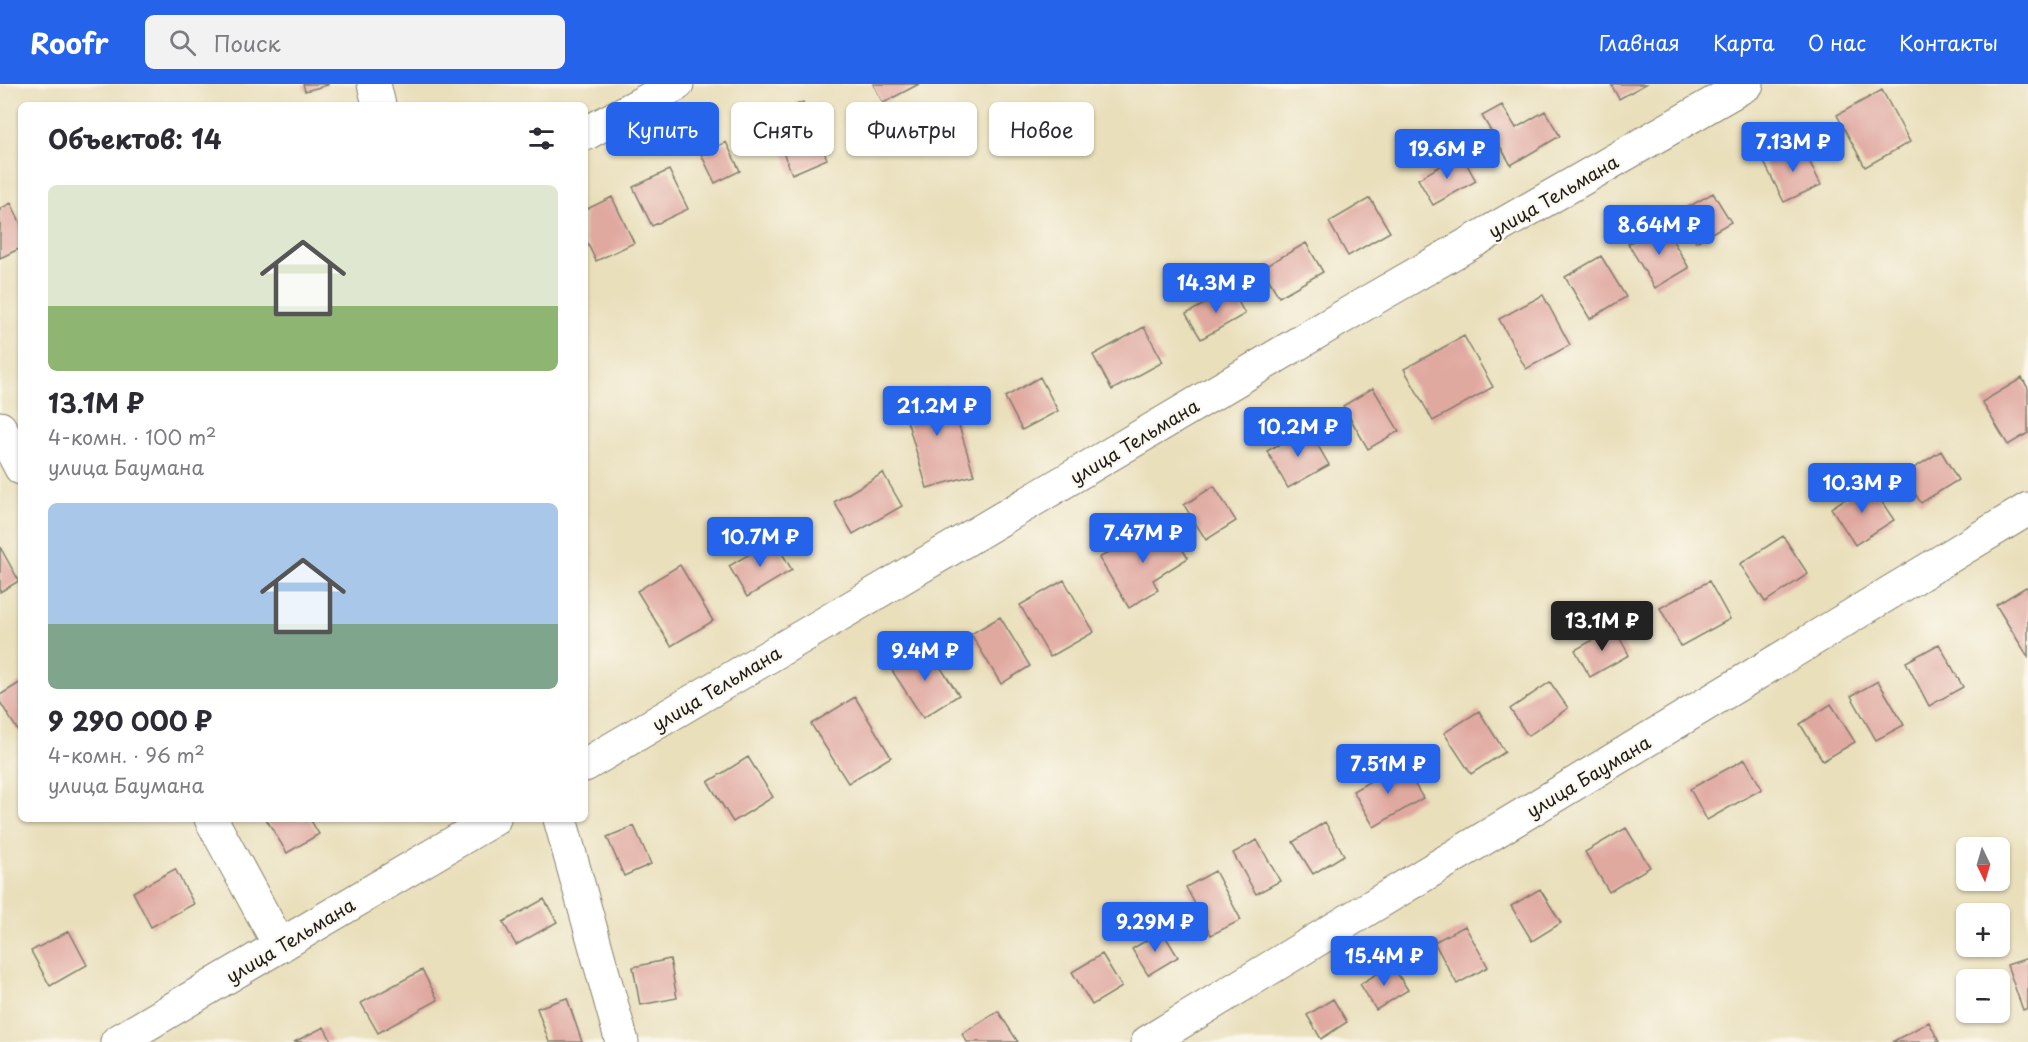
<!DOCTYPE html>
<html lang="ru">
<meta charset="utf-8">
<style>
body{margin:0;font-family:"Playpen Sans",sans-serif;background:#f2f2f3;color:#2b2b33;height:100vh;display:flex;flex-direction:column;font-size:22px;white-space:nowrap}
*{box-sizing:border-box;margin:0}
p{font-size:20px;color:#7c7c81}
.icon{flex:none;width:33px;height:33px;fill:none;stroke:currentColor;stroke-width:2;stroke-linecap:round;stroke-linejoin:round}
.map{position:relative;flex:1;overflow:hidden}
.details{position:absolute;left:18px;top:18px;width:570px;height:720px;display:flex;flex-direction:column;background:#fff;border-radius:9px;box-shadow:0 2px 4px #0004}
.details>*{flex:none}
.top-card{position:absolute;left:606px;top:18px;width:570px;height:54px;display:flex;gap:12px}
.needle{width:39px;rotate:175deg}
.buttons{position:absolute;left:1956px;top:753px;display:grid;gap:12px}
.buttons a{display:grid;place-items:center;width:54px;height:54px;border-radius:9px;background:#fff;box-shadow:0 2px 4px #0004;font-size:30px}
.price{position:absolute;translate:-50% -51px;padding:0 14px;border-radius:6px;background:#2563eb;color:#fff;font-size:20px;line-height:39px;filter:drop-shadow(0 2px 3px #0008)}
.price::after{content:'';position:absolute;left:50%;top:36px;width:18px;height:14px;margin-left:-9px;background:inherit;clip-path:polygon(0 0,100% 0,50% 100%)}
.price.selected{background:#222;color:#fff}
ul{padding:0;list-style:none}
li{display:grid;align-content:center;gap:12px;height:318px;padding:0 30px}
li span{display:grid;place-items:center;height:186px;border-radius:9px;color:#555}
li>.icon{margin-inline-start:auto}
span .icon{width:108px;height:108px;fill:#fffc;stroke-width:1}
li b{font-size:26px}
h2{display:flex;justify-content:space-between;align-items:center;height:72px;padding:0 30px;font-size:26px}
.chip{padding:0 21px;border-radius:9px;background:#fff;box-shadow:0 2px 4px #0004;font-size:21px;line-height:54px}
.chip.selected{background:#2563eb;color:#fff}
header{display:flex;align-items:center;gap:36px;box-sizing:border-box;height:84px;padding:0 30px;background:#2563eb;color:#fff}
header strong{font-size:28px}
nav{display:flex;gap:33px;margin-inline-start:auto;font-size:21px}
.search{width:420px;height:54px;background:#f2f2f3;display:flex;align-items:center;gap:15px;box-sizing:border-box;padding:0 21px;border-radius:9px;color:#7c7c81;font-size:22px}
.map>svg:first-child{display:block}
.building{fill:#e0a9a0}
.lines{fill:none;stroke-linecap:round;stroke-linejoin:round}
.minor-casing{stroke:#827e6c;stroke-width:35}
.minor{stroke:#fff;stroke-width:33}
.labels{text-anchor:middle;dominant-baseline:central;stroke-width:4.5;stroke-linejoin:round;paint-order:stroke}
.street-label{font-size:18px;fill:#1c1c1c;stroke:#fbf7ec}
</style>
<header>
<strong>Roofr</strong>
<div class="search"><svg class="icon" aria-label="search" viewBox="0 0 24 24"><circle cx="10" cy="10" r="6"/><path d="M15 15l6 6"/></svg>Поиск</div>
<nav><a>Главная</a><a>Карта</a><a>О нас</a><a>Контакты</a></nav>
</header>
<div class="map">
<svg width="2028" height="958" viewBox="0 0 2028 958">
<rect width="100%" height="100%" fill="#fbf7ec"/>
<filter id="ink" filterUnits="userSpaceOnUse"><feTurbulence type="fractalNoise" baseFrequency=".0167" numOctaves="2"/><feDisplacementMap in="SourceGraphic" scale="12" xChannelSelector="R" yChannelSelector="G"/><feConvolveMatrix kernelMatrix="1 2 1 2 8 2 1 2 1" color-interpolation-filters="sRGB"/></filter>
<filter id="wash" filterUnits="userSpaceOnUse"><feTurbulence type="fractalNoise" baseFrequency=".008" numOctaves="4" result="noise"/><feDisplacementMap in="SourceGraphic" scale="24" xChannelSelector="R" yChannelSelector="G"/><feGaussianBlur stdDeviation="1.35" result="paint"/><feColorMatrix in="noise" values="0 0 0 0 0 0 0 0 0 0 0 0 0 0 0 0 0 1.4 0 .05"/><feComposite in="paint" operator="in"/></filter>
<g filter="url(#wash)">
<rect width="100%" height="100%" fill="#e9dfbb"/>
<g id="blocks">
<path class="building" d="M 303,0 L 328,0 L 328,1 L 305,7 Z
M 873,0 L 919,0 L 883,19 Z
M 1611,0 L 1646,0 L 1619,15 Z
M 1882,6 L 1910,58 L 1865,83 L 1837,31 Z
M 803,18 L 827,75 L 792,90 L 768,33 Z
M 1502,21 L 1516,44 L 1545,27 L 1560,52 L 1511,81 L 1482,32 Z
M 726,58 L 740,87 L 715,99 L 701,70 Z
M 1801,60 L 1821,101 L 1784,118 L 1764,78 Z
M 1461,70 L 1476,97 L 1433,121 L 1418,95 Z
M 669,86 L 688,125 L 652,142 L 633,103 Z
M 1713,109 L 1731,138 L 1696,158 L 1679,128 Z
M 612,113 L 634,159 L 596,177 L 585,154 L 585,126 Z
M 1370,114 L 1390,148 L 1348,172 L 1329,138 Z
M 11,119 L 21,140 L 21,164 L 0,174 L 0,125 Z
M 1663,140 L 1689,184 L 1655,204 L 1628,160 Z
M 1306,159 L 1323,188 L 1279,213 L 1262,184 Z
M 1601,172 L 1626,213 L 1590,235 L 1565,193 Z
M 1231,205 L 1245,230 L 1201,255 L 1186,230 Z
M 1543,211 L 1570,261 L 1526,285 L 1499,235 Z
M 1144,243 L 1163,278 L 1112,306 L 1093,271 Z
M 1464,252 L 1493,303 L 1433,337 L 1404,285 Z
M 1040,293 L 1058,327 L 1022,346 L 1005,313 Z
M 2022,294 L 2028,304 L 2028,349 L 2008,361 L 1982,318 Z
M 947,302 L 974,391 L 927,404 L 901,316 Z
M 1373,304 L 1399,347 L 1368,365 L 1343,322 Z
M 1308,344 L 1329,381 L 1288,404 L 1267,367 Z
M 1941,367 L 1958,396 L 1921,419 L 1903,391 Z
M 883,389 L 902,422 L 853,450 L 834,418 Z
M 1869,399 L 1894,436 L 1855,461 L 1831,424 Z
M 1214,402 L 1236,437 L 1206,456 L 1184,421 Z
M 1166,440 L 1188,474 L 1153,496 L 1158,506 L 1129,524 L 1099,474 L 1128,457 L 1131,462 Z
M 1783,452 L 1808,490 L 1765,518 L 1740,480 Z
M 774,456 L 792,486 L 747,513 L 729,482 Z
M 0,463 L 19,497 L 0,508 Z
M 680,481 L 713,537 L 671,562 L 637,507 Z
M 1064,496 L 1094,548 L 1050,573 L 1020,521 Z
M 1709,497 L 1730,535 L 1681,562 L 1660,524 Z
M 2026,503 L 2028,505 L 2028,573 L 1996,521 Z
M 1000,533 L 1030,582 L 1001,600 L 971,550 Z
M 1614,544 L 1629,571 L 1590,593 L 1575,566 Z
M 1939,560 L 1963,603 L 1929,622 L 1906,578 Z
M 926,562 L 959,611 L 923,634 L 891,585 Z
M 1878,597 L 1904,641 L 1876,656 L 1851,612 Z
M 21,598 L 21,645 L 18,647 L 0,618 L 0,611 Z
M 1550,598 L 1568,624 L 1528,652 L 1510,625 Z
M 855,613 L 891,673 L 848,699 L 811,640 Z
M 1831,620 L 1855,658 L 1823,677 L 1800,640 Z
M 1479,627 L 1505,668 L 1471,690 L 1444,649 Z
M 748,673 L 773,713 L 733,738 L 708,698 Z
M 1745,675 L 1762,705 L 1707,736 L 1690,705 Z
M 1402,679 L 1423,714 L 1374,743 L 1353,707 Z
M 266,735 L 310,735 L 319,750 L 287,769 Z
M 1325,738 L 1344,771 L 1313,790 L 1293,758 Z
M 634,742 L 651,780 L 624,792 L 607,753 Z
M 1626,744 L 1650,783 L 1609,808 L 1585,768 Z
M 1257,756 L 1280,797 L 1256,810 L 1233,769 Z
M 175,785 L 194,820 L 151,843 L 133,808 Z
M 1215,787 L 1241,836 L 1211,851 L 1186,803 Z
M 1540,805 L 1561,839 L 1532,857 L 1511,822 Z
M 544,815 L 557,838 L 516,861 L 503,838 Z
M 1465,842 L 1488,883 L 1457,900 L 1434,858 Z
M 69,847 L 87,881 L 50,902 L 31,867 Z
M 1162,847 L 1178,873 L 1148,891 L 1132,865 Z
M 1102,870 L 1122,903 L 1092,921 L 1072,888 Z
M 2028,874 L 2028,924 L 2023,926 L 2007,881 Z
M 670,875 L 677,914 L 640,921 L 633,883 Z
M 1392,881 L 1408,906 L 1376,926 L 1360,900 Z
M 422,886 L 438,916 L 378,949 L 361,919 Z
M 567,914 L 582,958 L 549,958 L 537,924 Z
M 1333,915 L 1347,938 L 1321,955 L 1307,931 Z
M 998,927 L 1018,958 L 967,958 L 962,950 Z
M 1929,938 L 1939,958 L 1892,958 Z
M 324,943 L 332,958 L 294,958 Z"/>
</g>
</g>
<g filter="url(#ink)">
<use href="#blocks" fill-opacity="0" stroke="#827e6c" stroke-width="1.5"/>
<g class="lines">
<defs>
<path id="minor" d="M 374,0 L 379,21
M 585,50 L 677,0
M 0,344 L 21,384
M 585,681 L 1373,215 L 1747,0
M 211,735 L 280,862
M 560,735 L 622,958
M 117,958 L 494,735
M 1148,958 L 2028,425"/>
</defs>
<use href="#minor" class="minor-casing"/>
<use href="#minor" class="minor"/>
</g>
</g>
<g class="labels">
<g class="street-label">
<text transform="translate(1553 112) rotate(-30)">улица Тельмана</text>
<text transform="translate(1134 357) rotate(-31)">улица Тельмана</text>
<text transform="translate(716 604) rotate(-31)">улица Тельмана</text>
<text transform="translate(1588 692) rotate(-31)">улица Баумана</text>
<text transform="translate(290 856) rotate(-31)">улица Тельмана</text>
</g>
</g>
</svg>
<div class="buttons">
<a><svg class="needle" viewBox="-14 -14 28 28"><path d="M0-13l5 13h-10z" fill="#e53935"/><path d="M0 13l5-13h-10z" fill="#7c7c81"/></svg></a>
<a>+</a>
<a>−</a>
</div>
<b class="price" style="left:1793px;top:89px">7.13M ₽</b>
<b class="price" style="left:1447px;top:96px">19.6M ₽</b>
<b class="price" style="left:1659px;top:172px">8.64M ₽</b>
<b class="price" style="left:1216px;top:230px">14.3M ₽</b>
<b class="price" style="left:937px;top:353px">21.2M ₽</b>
<b class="price" style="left:1298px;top:374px">10.2M ₽</b>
<b class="price" style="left:1862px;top:430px">10.3M ₽</b>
<b class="price" style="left:1143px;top:480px">7.47M ₽</b>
<b class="price" style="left:760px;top:484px">10.7M ₽</b>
<b class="price selected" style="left:1602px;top:568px">13.1M ₽</b>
<b class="price" style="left:925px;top:598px">9.4M ₽</b>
<b class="price" style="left:1388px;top:711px">7.51M ₽</b>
<b class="price" style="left:1155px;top:869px">9.29M ₽</b>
<b class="price" style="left:1384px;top:903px">15.4M ₽</b>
<div class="top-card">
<a class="chip selected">Купить</a>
<a class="chip">Снять</a>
<a class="chip">Фильтры</a>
<a class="chip">Новое</a>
</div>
<section class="details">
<h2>Объектов: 14<svg class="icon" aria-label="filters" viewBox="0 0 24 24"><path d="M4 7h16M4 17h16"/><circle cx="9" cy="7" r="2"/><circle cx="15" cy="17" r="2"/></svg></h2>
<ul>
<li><span style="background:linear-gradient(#dfe7d0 65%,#8fb573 0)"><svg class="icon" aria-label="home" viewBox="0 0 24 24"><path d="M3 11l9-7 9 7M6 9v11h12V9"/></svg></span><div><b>13.1M ₽</b><p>4-комн. · 100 m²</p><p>улица Баумана</p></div></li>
<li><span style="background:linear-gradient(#a9c7e8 65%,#7fa58c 0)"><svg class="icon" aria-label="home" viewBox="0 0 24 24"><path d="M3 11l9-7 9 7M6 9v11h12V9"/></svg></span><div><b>9 290 000 ₽</b><p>4-комн. · 96 m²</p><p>улица Баумана</p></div></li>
</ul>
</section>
</div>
